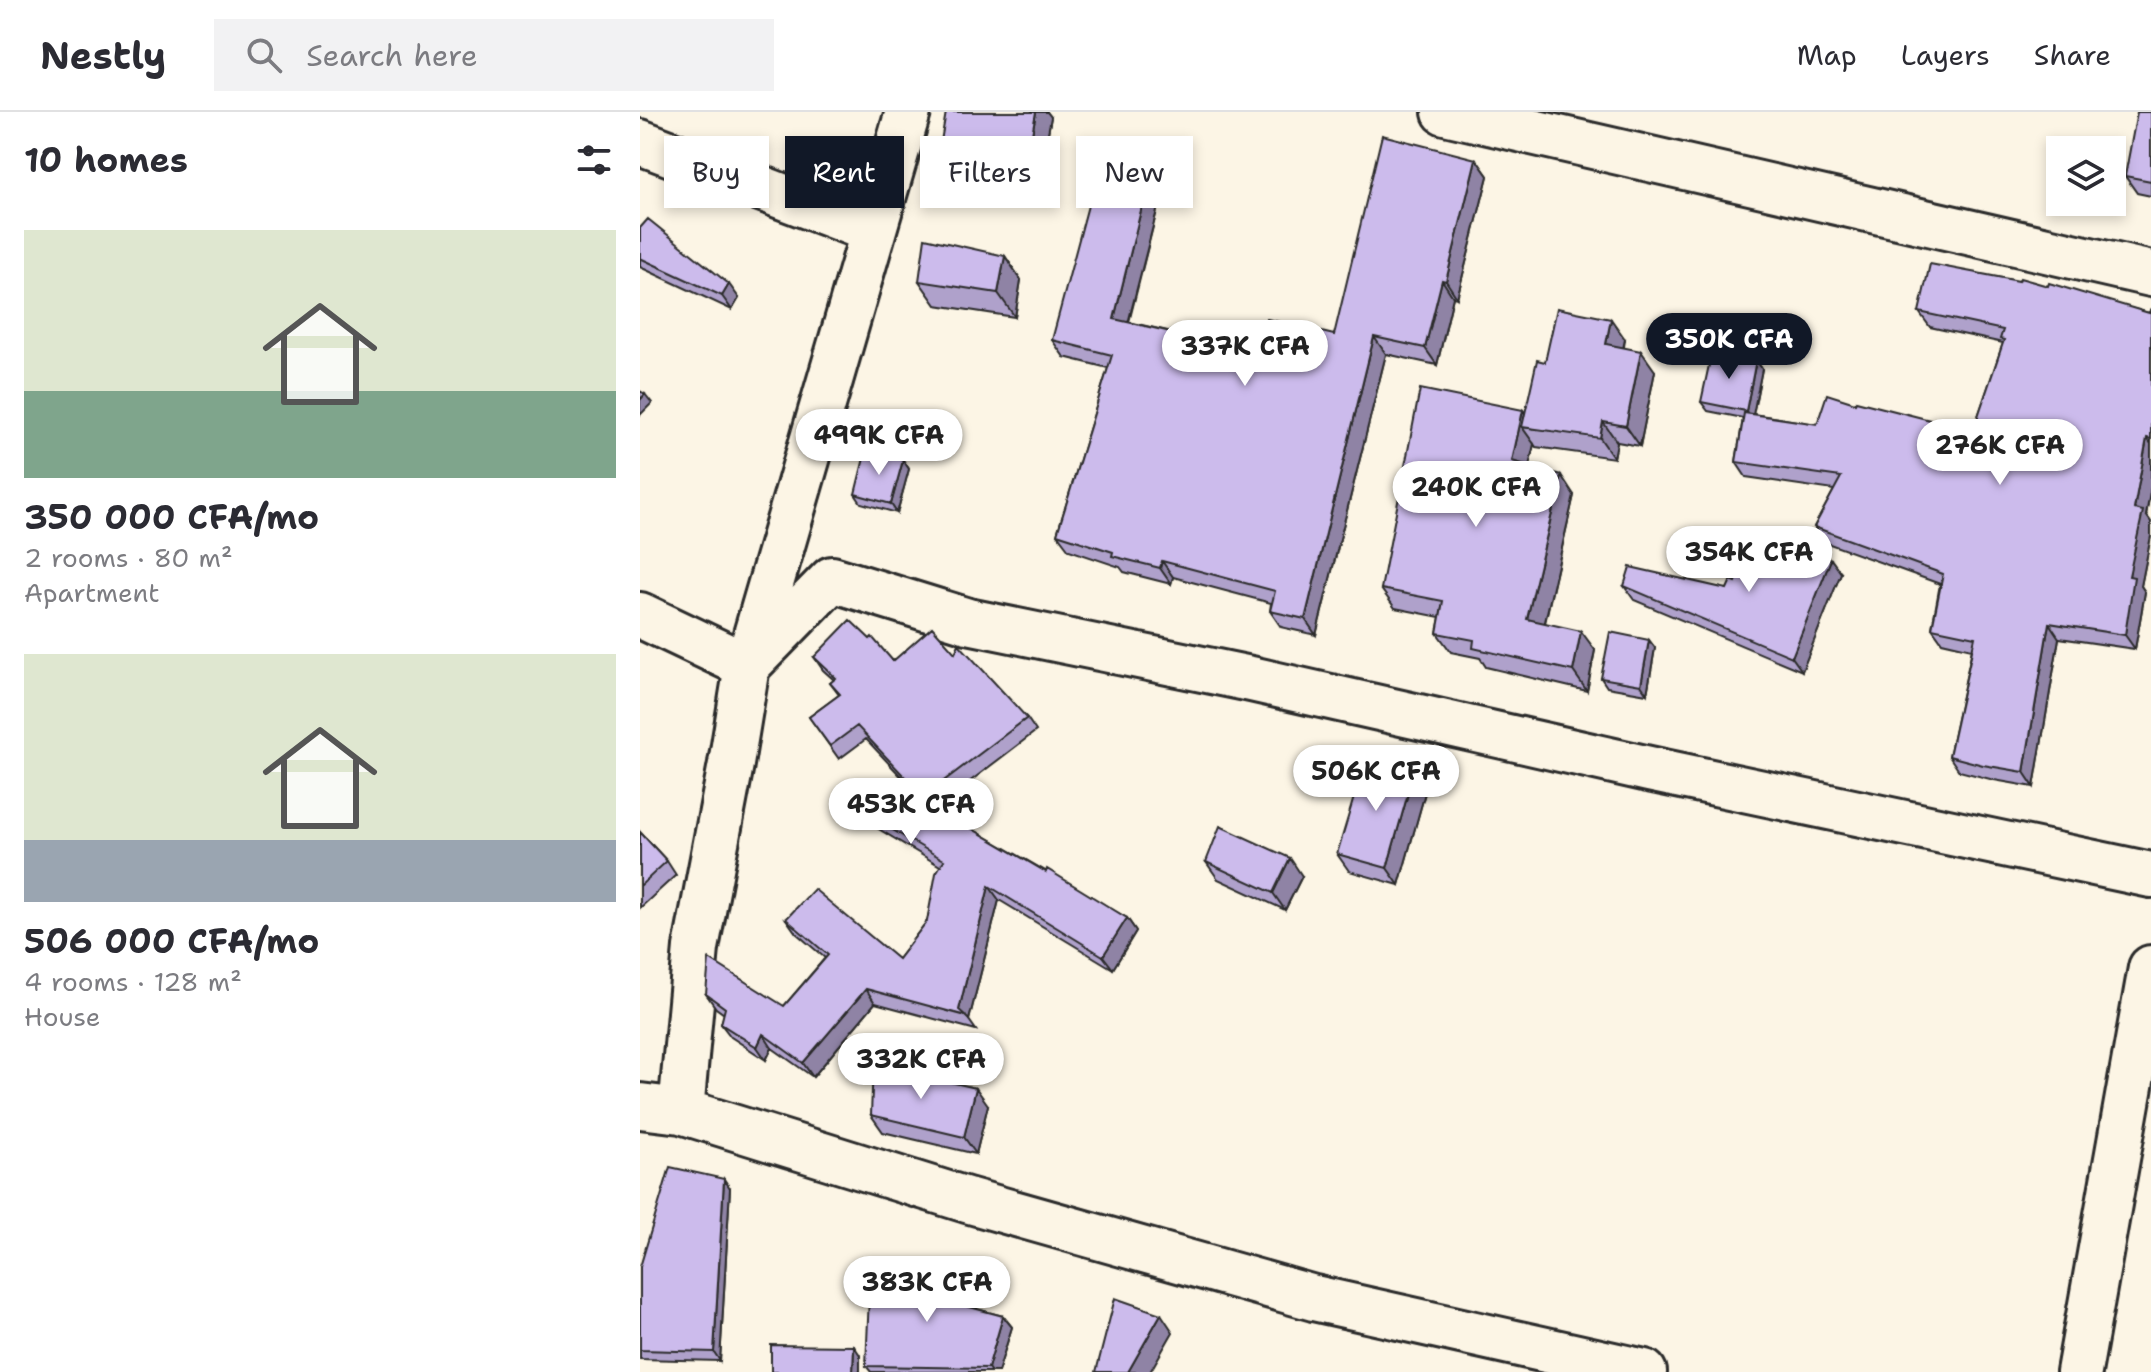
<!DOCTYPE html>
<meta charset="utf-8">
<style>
body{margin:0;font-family:"Shantell Sans",sans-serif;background:#f2f2f3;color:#2b2b33;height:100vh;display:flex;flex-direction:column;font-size:30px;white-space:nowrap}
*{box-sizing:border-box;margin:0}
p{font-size:26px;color:#7c7c81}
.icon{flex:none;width:44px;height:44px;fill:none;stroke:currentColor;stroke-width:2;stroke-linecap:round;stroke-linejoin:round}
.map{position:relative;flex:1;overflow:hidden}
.side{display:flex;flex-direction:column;background:#fff;width:640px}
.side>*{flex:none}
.hud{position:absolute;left:24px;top:24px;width:760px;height:72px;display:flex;gap:16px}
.buttons{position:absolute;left:1406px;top:24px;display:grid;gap:16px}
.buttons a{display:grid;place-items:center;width:80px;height:80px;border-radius:0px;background:#fff;box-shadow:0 4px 12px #0003;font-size:40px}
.price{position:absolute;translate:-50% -68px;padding:0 18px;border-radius:28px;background:#fff;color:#222;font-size:26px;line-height:52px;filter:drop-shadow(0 2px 4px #0008)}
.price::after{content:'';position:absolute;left:50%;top:48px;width:24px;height:18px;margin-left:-12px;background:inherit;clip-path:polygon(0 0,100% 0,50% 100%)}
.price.selected{background:#111827;color:#fff}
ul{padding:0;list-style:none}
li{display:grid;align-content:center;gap:16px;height:424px;padding:0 24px}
li span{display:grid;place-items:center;height:248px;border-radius:0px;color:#555}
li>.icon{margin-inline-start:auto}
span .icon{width:144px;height:144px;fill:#fffc;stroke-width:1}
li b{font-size:34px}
h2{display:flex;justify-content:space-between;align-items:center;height:96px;padding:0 24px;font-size:34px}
.chip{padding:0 28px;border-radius:0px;background:#fff;box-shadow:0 4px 12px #0003;font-size:28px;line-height:72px}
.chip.selected{background:#111827;color:#fff}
header{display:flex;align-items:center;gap:48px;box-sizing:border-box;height:112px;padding:0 40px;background:#fff;border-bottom:2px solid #e1e1e2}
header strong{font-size:38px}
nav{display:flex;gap:44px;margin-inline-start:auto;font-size:28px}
.search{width:560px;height:72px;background:#f2f2f3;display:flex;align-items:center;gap:20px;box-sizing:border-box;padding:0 28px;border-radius:0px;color:#7c7c81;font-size:30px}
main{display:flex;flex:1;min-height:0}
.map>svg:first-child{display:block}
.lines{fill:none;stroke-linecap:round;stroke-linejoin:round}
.minor-casing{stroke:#2b2b2b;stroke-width:50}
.minor{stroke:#fcf5e5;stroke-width:44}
.wall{fill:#afa1cb;stroke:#2b2b2b;stroke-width:2}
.shaded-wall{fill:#8f83a5;stroke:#2b2b2b;stroke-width:2}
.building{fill:#ccbbec;stroke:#2b2b2b;stroke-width:2}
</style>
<header>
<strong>Nestly</strong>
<div class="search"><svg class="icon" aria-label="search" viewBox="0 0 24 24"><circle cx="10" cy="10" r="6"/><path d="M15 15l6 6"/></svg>Search here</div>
<nav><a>Map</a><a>Layers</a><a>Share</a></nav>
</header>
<main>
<section class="side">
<h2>10 homes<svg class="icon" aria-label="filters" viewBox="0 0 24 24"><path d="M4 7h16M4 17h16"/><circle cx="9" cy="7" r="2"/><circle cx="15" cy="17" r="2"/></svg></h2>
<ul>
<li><span style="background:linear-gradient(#dfe7d0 65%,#7fa58c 0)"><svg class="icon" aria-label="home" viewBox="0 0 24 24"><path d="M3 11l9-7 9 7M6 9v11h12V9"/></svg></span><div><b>350 000 CFA/mo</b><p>2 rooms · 80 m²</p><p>Apartment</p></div></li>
<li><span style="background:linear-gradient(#dfe7d0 75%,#9aa5b1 0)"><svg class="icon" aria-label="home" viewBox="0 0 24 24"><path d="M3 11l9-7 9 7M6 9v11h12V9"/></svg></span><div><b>506 000 CFA/mo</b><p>4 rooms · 128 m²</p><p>House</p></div></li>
</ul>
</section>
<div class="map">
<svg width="1511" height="1260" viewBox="0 0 1511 1260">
<rect width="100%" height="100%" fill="#fcf5e5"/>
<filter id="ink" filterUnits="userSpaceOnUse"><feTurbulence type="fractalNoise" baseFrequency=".0125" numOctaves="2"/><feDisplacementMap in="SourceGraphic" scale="16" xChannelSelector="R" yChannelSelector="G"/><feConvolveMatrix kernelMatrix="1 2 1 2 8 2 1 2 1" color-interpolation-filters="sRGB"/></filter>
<g filter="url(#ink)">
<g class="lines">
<defs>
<path id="minor" d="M 805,0 L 1511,162
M 0,30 L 233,119
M 0,503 L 107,554
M 107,554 L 192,467 L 328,509 L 611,567 L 1009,657 L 1511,763
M 0,994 L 41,999 L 327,1088 L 674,1186 L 1004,1260
M 41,999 L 56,836 L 91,652 L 107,554 L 268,0
M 1439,1260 L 1511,856"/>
</defs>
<use href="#minor" class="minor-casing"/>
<use href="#minor" class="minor"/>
</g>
<path class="wall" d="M 396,0 L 407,0 L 411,5 L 396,85 L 309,70 L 297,53 Z
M 1511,0 L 1511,84 L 1497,81 L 1485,64 Z
M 836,47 L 848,64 L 817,186 L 813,185 L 797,253 L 746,242 L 676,523 L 641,515 L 630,499 L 631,491 L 533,465 L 531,472 L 484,460 L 480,455 L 429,438 L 417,422 L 468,256 L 424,245 L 412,228 L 512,54 L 524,71 L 489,210 L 618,240 L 694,223 Z
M 0,116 L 99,186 L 92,198 L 0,155 Z
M 365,144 L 381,168 L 375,205 L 296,193 L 279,169 Z
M 1408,174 L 1509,201 L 1511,196 L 1511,375 L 1506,403 L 1511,410 L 1511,424 L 1501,474 L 1505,480 L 1495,537 L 1419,526 L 1394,675 L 1354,668 L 1319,659 L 1309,644 L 1332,537 L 1302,530 L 1292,516 L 1300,472 L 1184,430 L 1174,415 L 1194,378 L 1106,365 L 1096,350 L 1103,306 L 1068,299 L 1061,290 L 1116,248 L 1122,257 L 1113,302 L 1177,312 L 1215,291 L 1333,319 L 1363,231 L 1290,215 L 1279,200 Z
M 985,227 L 984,235 L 1015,259 L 1000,334 L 977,330 L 974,346 L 896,335 L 894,332 L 889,354 L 934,383 L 905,511 L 955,538 L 947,579 L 846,555 L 840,546 L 811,540 L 797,521 L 800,505 L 755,496 L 741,477 L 883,298 L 885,301 L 905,250 Z
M 263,348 L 269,357 L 257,401 L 221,391 L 215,382 Z
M 1201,461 L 1162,559 L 994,488 L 984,474 L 1087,477 L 1096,470 Z
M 1009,528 L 1015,536 L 1007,582 L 967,575 L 961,566 Z
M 315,541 L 387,606 L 396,619 L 298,694 L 329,715 L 487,806 L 496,819 L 473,857 L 359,788 L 329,908 L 336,918 L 235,891 L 173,965 L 132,936 L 126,948 L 91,925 L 81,912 L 84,902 L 76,896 L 66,882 L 144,894 L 185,846 L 156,821 L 146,807 L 258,847 L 287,809 L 300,754 L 232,713 L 222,700 L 270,674 L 226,627 L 199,647 L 169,605 L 199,583 L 190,571 L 194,568 L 183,558 L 174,545 L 253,549 Z
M 786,677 L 759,773 L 709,759 L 697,742 Z
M 0,720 L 27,749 L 36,763 L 0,796 Z
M 566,750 L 662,764 L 645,798 L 578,767 Z
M 348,993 L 336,1042 L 243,1020 L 231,1003 Z
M 90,1076 L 80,1249 L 0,1247 L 0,1155 Z
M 331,1175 L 339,1186 L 336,1197 L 363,1204 L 372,1215 L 358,1260 L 231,1260 L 226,1254 Z"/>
<path class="shaded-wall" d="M 396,0 L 407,0 L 411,5 L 396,85 L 384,68 Z
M 836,47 L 848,64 L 817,186 L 806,169 Z
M 512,54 L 524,71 L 485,223 L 474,207 Z
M 365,144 L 381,168 L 375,205 L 358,181 Z
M 802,168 L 813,185 L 797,253 L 785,236 Z
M 89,172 L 99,186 L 92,198 L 82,184 Z
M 971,207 L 985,227 L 980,252 L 966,232 Z
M 734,225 L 746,242 L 676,523 L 665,507 Z
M 1001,239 L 1015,259 L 1000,334 L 986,314 Z
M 1116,248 L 1122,257 L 1112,308 L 1106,299 Z
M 5,282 L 12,291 L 0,303 L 0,288 Z
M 883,298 L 896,317 L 882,315 L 894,332 L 886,368 L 872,349 Z
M 963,310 L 977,330 L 974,346 L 960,326 Z
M 1507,326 L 1511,332 L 1511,375 L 1506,403 L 1511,410 L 1511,424 L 1501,474 L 1505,480 L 1495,537 L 1485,523 L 1494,397 Z
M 263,348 L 269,357 L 257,401 L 251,392 Z
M 921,363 L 934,383 L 901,527 L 887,507 Z
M 1191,447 L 1201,461 L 1162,559 L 1152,545 Z
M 522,449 L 533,465 L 531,472 L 520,456 Z
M 1409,511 L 1419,526 L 1394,675 L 1384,660 Z
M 941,519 L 955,538 L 947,579 L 933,559 Z
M 1009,528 L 1015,536 L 1007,582 L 1001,573 Z
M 774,660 L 786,677 L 759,773 L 747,756 Z
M 650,746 L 662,764 L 645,798 L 633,781 Z
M 349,774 L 359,788 L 329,908 L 319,898 Z
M 487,806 L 496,819 L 473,857 L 463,844 Z
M 226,877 L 235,891 L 173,965 L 163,951 Z
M 123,922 L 132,936 L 126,948 L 117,935 Z
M 336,976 L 348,993 L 336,1042 L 324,1025 Z
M 84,1067 L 90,1076 L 80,1249 L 74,1240 Z
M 331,1175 L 339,1186 L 334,1206 L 326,1194 Z
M 521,1202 L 533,1220 L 510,1260 L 488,1260 Z
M 363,1204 L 372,1215 L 358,1260 L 351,1260 L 348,1256 Z
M 214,1234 L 220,1243 L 220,1260 L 213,1260 Z"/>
<path class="building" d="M 306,0 L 396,0 L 384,68 L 297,53 Z
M 1497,0 L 1511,0 L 1511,69 L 1485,64 Z
M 742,23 L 836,47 L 806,169 L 802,168 L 785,236 L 734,225 L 665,507 L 630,499 L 635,479 L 522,449 L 520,456 L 472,444 L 473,440 L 417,422 L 472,243 L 412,228 L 462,41 L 512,54 L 474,207 L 618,240 L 627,207 L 694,223 Z
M 8,107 L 89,172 L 82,184 L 0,146 L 0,116 Z
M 285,126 L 365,144 L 358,181 L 279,169 Z
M 1290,152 L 1379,169 L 1380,166 L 1408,174 L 1409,171 L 1509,201 L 1511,196 L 1511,327 L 1507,326 L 1494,397 L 1503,399 L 1489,464 L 1494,465 L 1485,523 L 1409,511 L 1384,660 L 1343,653 L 1309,644 L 1335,525 L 1292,516 L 1303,462 L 1174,415 L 1201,365 L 1096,350 L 1104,301 L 1177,312 L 1187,282 L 1215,291 L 1216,289 L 1333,319 L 1364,228 L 1360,227 L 1363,218 L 1279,200 Z
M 917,196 L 971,207 L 966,232 L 1001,239 L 986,314 L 963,310 L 960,326 L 882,315 L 897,248 L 905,250 Z
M 1072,239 L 1116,248 L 1106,299 L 1061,290 Z
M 780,277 L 883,298 L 872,349 L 921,363 L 887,507 L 941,519 L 933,559 L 833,536 L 834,528 L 797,521 L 803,489 L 741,477 Z
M 0,279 L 5,282 L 0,288 Z
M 226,338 L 263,348 L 251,392 L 215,382 Z
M 1111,423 L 1191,447 L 1152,545 L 984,474 L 990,455 L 1087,477 L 1091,468 L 1096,470 Z
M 210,508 L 230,527 L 232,525 L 253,549 L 292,515 L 315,541 L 319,532 L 387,606 L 284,684 L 329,715 L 406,760 L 407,757 L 487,806 L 463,844 L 349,774 L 319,898 L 326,904 L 226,877 L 163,951 L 123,922 L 117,935 L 81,912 L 85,896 L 66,882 L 69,847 L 144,894 L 188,843 L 146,807 L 174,777 L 258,847 L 287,809 L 296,761 L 304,748 L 222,700 L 262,669 L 279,680 L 217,614 L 190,634 L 169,605 L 200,582 L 190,571 L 196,566 L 174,545 Z
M 970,520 L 1009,528 L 1001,573 L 961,566 Z
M 726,645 L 774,660 L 747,756 L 697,742 Z
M 580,714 L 650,746 L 633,781 L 566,750 Z
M 0,720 L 27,749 L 0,774 Z
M 233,952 L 336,976 L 324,1025 L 231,1003 Z
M 30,1055 L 84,1067 L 74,1240 L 0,1238 L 0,1155 Z
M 230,1161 L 291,1164 L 331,1175 L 326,1194 L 363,1204 L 348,1256 L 226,1254 Z
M 475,1186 L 521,1202 L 488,1260 L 456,1260 Z
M 131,1233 L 214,1234 L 213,1260 L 131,1260 Z"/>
</g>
</svg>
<div class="buttons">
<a><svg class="icon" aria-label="layers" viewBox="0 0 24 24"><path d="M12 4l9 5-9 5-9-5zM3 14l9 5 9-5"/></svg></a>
</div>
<b class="price selected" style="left:1089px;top:269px">350K CFA</b>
<b class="price" style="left:605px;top:276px">337K CFA</b>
<b class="price" style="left:239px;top:365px">499K CFA</b>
<b class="price" style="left:1360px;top:375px">276K CFA</b>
<b class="price" style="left:836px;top:417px">240K CFA</b>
<b class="price" style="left:1109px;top:482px">354K CFA</b>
<b class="price" style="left:736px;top:701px">506K CFA</b>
<b class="price" style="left:271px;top:734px">453K CFA</b>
<b class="price" style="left:281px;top:989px">332K CFA</b>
<b class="price" style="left:287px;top:1212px">383K CFA</b>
<div class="hud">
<a class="chip">Buy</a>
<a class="chip selected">Rent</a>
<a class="chip">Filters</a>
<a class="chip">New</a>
</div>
</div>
</main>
